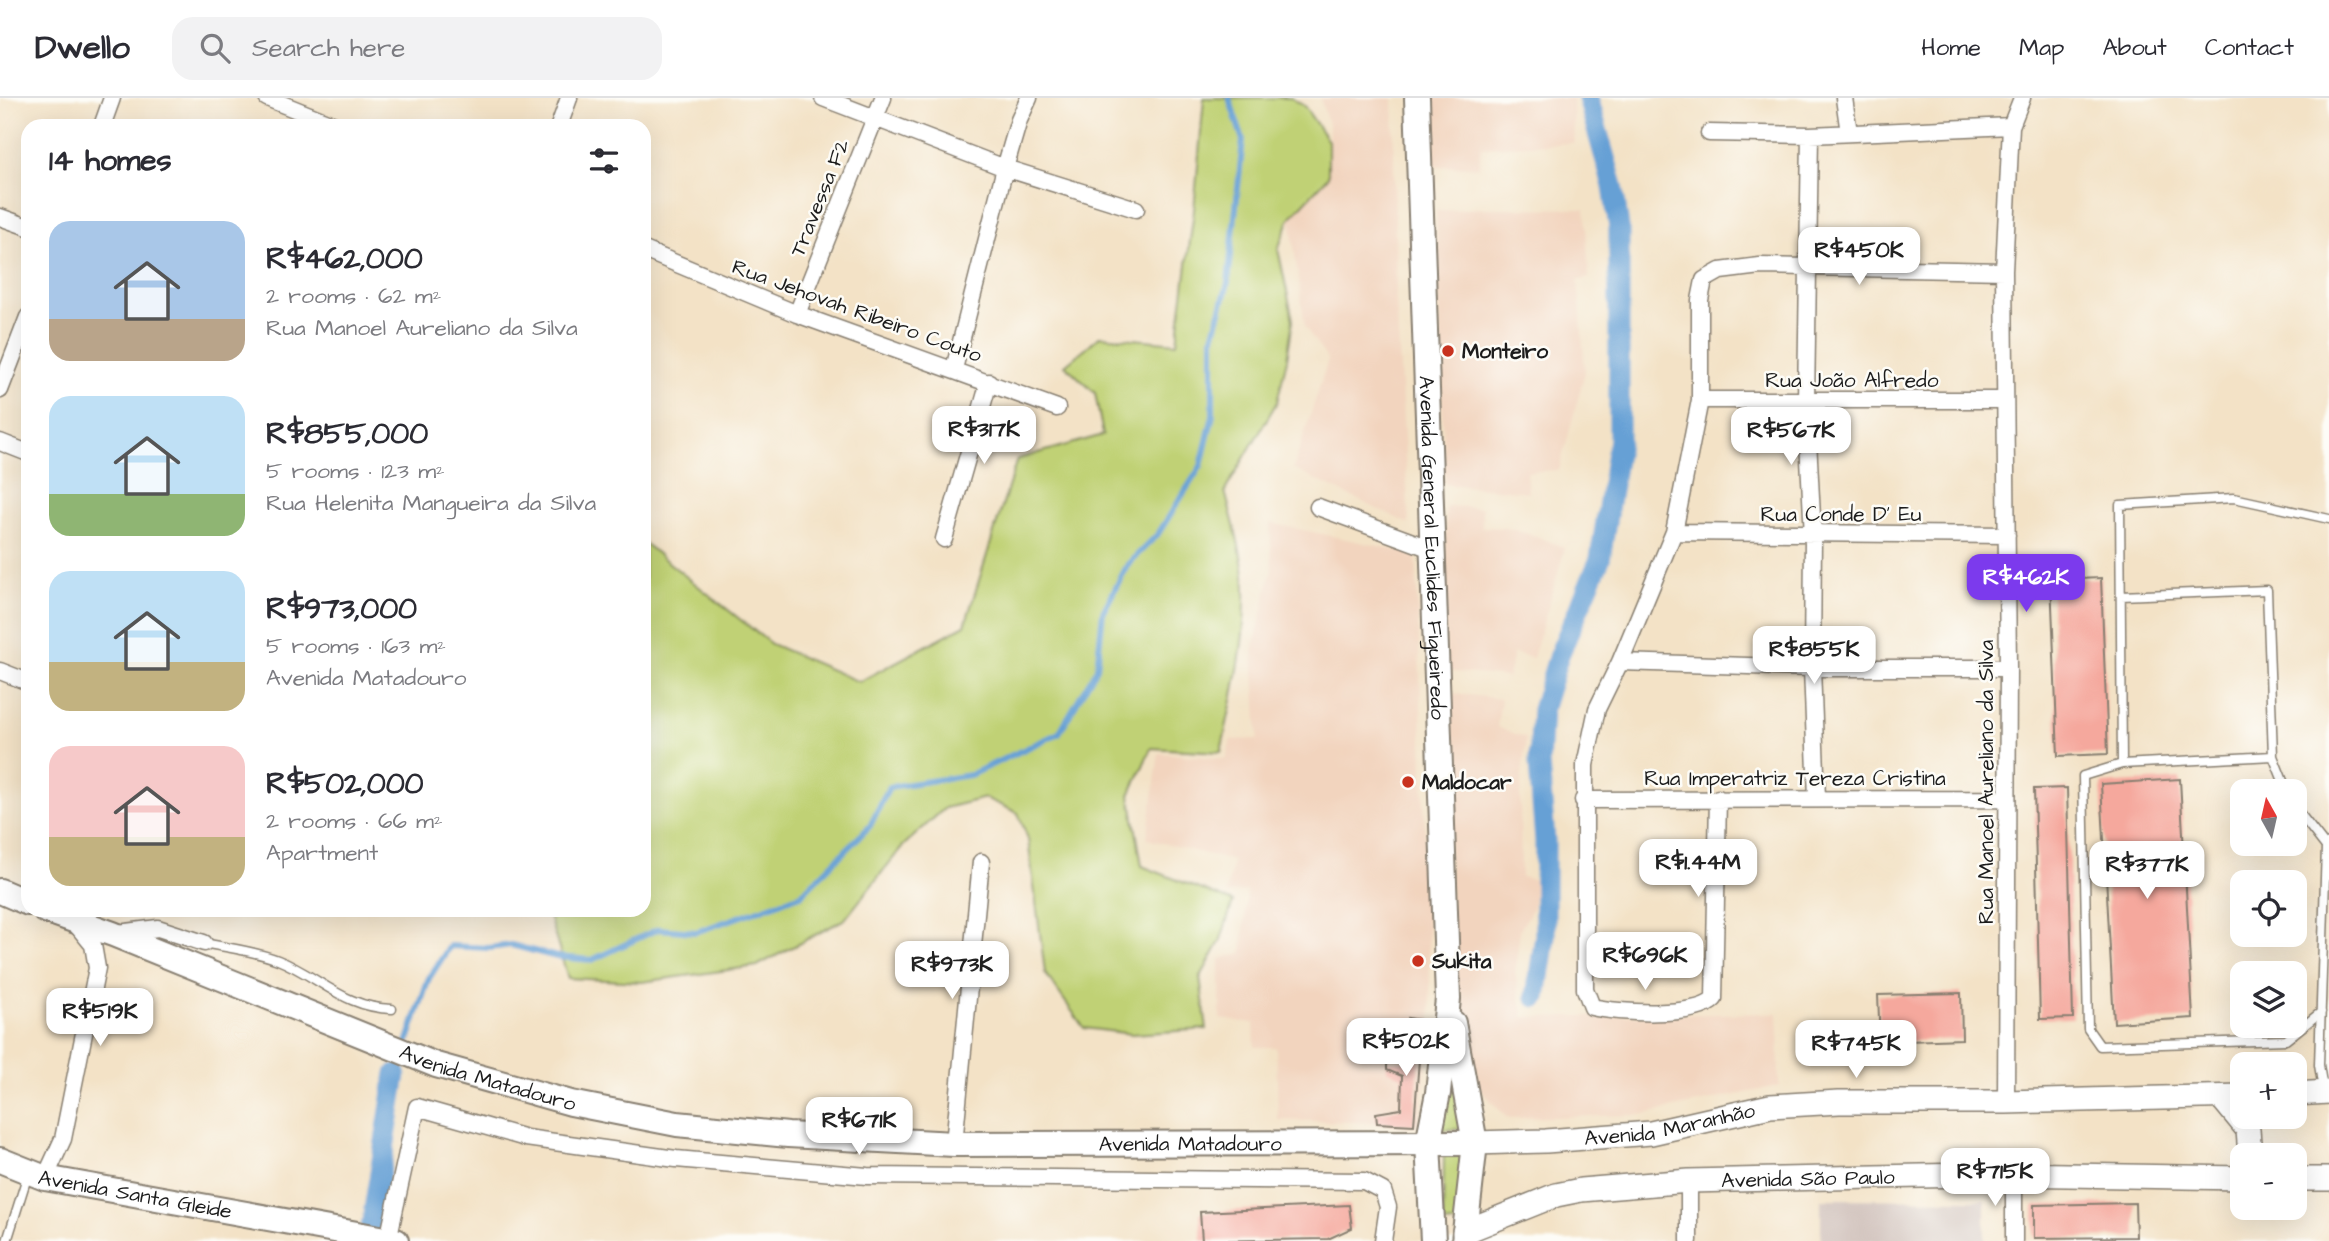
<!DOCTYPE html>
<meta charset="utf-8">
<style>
body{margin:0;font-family:"Architects Daughter",sans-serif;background:#f2f2f3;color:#2b2b33;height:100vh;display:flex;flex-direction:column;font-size:26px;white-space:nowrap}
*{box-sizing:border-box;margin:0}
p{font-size:23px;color:#7c7c81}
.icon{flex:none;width:38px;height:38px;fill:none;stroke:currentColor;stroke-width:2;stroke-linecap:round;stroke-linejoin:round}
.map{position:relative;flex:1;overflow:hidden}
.panel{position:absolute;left:21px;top:21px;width:630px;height:798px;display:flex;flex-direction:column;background:#fff;border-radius:21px;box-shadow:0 7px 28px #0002}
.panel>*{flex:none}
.needle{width:46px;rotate:352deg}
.tools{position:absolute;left:2230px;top:681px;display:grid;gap:14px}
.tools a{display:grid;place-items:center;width:77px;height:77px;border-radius:14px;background:#fff;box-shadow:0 7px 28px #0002;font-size:35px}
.price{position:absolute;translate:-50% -60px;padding:0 16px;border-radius:14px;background:#fff;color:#222;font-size:23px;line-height:46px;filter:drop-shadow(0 2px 4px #0008)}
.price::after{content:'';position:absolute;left:50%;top:42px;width:21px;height:16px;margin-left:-10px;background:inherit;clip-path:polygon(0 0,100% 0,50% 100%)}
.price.active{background:#7c3aed;color:#fff}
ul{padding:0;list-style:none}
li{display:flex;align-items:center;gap:21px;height:175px;padding:0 28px}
li span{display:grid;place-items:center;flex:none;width:196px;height:140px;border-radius:21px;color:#555}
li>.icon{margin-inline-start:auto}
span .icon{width:84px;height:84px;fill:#fffc;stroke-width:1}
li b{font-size:30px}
h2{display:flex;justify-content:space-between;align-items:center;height:84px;padding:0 28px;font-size:30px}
header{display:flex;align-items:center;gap:42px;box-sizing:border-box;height:98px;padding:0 35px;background:#fff;border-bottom:2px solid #e1e1e2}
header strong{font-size:33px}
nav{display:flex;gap:38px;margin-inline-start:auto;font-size:24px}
.search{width:490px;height:63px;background:#f2f2f3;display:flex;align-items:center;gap:18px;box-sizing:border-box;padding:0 24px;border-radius:21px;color:#7c7c81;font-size:26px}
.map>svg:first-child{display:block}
.built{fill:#f2d4be}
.industrial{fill:#cfc0ba}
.green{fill:#c0d174;stroke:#6e7648;stroke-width:2}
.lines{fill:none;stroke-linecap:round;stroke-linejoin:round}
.stream{stroke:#66a0d5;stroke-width:6}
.canal{stroke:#66a0d5;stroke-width:21}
.building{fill:#f5a89d}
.service-casing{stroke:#887f71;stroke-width:11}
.minor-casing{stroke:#887f71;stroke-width:19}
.secondary-casing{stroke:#887f71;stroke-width:26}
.primary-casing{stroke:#887f71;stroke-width:28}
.service{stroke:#fff;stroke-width:8}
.minor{stroke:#fff;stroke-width:16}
.secondary{stroke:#fff;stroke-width:23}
.primary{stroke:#fff;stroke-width:24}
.poi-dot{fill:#c8321e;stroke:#fdfcf7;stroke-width:2.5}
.labels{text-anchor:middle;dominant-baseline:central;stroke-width:5;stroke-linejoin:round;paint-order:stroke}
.street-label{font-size:21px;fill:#1c1c1c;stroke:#fdfcf7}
.poi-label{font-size:21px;font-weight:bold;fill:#1c1c1c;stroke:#fdfcf7;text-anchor:start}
</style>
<header>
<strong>Dwello</strong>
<div class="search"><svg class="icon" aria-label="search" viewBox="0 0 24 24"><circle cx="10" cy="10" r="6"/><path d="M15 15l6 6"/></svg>Search here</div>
<nav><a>Home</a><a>Map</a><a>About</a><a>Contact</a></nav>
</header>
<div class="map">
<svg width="2329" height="1143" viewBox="0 0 2329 1143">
<rect width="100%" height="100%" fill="#fdfcf7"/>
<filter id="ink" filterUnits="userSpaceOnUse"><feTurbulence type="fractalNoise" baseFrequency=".0143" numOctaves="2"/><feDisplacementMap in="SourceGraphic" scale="14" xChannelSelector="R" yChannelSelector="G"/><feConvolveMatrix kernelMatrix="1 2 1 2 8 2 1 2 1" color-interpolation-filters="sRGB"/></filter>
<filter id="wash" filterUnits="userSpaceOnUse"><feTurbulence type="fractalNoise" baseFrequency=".00686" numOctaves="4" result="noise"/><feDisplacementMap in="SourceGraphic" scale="28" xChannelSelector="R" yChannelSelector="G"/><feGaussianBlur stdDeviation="1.57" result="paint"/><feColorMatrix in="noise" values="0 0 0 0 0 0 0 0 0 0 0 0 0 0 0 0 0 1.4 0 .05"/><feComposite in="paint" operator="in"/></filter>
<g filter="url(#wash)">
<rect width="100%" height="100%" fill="#f3e2c6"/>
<path class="built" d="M 1320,0 L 1393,0 L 1396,201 L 1409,426 L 1293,371 L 1328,262 L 1305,229 L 1290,120 L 1328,79 L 1329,29 Z
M 1428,0 L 1573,0 L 1574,45 L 1481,49 L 1479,69 L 1431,68 Z
M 1482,110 L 1585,111 L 1589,180 L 1578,182 L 1585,274 L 1559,372 L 1526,374 L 1528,394 L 1445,386 L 1436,113 Z
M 1446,408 L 1482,410 L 1482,429 L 1506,430 L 1536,438 L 1565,450 L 1533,560 L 1513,555 L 1508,579 L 1446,573 Z
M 1270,425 L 1416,456 L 1431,925 L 1420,1026 L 1278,1022 L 1276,949 L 1255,949 L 1254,925 L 1220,921 L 1220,861 L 1242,855 L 1247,793 L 1226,796 L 1233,763 L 1147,741 L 1159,655 L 1226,661 L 1231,642 L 1258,641 L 1253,553 L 1272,472 Z
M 1445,594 L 1501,601 L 1497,629 L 1526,640 L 1520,697 L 1521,779 L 1537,782 L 1532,811 L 1520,832 L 1515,875 L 1523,919 L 1778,915 L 1779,988 L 1640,1017 L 1507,1020 L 1476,986 L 1453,901 Z"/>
<path class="industrial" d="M 1821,1101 L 1985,1102 L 1985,1143 L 1821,1143 Z"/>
<path class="green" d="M 1204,0 L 1291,0 L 1304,8 L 1328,43 L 1328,79 L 1290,120 L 1278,151 L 1293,222 L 1287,261 L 1277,304 L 1225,393 C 1234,429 1247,468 1245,505 C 1244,556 1231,605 1221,654 L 1151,650 L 1130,697 L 1142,768 L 1233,804 L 1220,844 L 1200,880 L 1207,931 L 1132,936 L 1084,930 L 1045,875 L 1028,741 L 1018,715 L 985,700 L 945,710 L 903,748 L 845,821 L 757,868 L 642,884 L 568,880 L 547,812 L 644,812 L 644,445 L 771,546 L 859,584 L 965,527 L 1017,361 L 1103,337 L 1095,295 L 1065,267 L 1100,238 L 1177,245 L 1194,112 Z
M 1452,934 L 1466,1031 L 1434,1032 Z
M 1465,1051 L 1457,1125 L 1443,1126 L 1444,1052 Z"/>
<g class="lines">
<path class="stream" d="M 406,948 L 429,880 L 450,848 L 489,850 L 511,847 L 557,859 L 592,862 L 658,831 L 696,834 L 801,797 L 870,728 L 889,689 L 970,677 L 1059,635 L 1097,570 L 1103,514 L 1128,466 L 1158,436 L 1201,368 L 1213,317 L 1213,239 L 1228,185 L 1243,42 L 1229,0
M 396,976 L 402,958"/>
<path class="canal" d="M 1536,899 L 1545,838 L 1545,743 L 1539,665 L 1542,612 L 1559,557 L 1600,461 L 1619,342 L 1619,130 L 1613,88 L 1588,0
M 369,1143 L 396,976"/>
</g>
<g id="blocks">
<path class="building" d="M 2101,480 L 2108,656 L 2058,658 L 2051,482 Z
M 2180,681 L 2193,920 L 2114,925 L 2101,686 Z
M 2067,690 L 2073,920 L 2040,921 L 2034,691 Z
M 1961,895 L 1962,941 L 1880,944 L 1878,897 Z
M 1408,920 L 1422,922 L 1414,1027 L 1377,1025 L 1376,1015 L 1401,1011 L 1402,978 L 1387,972 L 1387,963 L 1403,964 Z
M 2135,1105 L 2136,1139 L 2034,1140 L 2034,1107 Z
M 1349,1107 L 1352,1130 L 1328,1141 L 1202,1143 L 1200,1114 Z"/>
</g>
</g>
<g filter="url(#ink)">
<use href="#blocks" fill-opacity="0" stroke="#887f71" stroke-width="2"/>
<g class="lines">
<defs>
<path id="service" d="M 2121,498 L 2267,492 L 2273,658 L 2287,693
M 2122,666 L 2273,658
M 2294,708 L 2326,749
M 204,845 C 228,850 256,853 278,862 C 319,878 344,910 392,911
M 2321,914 L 2286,942 L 2100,948 L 2088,931 L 2083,678 L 2122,666 L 2120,407 L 2234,400 L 2329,421
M 2323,991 L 2319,967 L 2326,749 L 2329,745
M 7,1143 L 28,1076"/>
<path id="minor" d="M 267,0 L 337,28
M 823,0 L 1005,70 L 1136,111
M 1844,0 L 1849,35
M 102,28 L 112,0
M 559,28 L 569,0
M 1709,35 L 1810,37 L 2011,28
M 1810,37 L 1806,304 L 1813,438 L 1812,570 L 1817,700
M 0,119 L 28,129
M 644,152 L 797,216 L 1057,310
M 797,216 L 883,0
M 954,271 L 1005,70 L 1019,22 L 1029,0
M 0,292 L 28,219
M 1700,302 L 2005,302
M 0,344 L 28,355
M 1318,409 L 1434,452
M 1674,434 L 2007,437
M 944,441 L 989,284
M 1620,564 L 1812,570 L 2008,570
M 0,573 L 28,584
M 1718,700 L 1714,901 C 1697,920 1617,915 1592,909 L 1585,891 L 1585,667 L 1597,611 L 1620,564 L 1674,434 L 1700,302 L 1700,202 L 1704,182 L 1720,173 L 1760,168 L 2004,173
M 1583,702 L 2007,701
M 118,835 L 158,830 L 204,845
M 2006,1004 L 2008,570 L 2004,173 L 2011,28 L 2022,0
M 954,1046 L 981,764
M 2014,1076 L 2014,1143
M 45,1080 L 63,1041 L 97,870 L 93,847 L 75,825
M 1689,1083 L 1689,1143
M 388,1142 L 417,1009 L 526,1040 L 676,1061 L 867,1078 L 1364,1083 L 1383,1093 L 1388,1109 L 1383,1143"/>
<g id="secondary">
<path d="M 2294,996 L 2329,994"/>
<path d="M 2221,999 L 2248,1032 L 2250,1057"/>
<path id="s1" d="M 1475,1045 L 1546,1043 L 1651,1035 L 1770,1008 L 1839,1004 L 2006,1004 L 2242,998"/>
<path d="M 2294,1081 L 2329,1081"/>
<path id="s2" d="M 1464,1134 L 1556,1097 L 1581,1092 L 1689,1083 L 2014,1076 L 2242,1080"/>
</g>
<g id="primary">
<path id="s3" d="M 1417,0 L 1448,901 L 1438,995 L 1428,1045 L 1433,1143"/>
<path d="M 0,793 L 28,805"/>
<path id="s4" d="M 45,812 L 113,836 L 436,967 L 571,1005 L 677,1026 L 788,1037 L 954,1046 L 1475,1045"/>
<path d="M 1453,925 L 1475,1045 L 1464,1143"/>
<path id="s5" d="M 0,1062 L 45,1080 L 396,1143"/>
</g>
</defs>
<use href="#service" class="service-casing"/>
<use href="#minor" class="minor-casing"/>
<use href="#secondary" class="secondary-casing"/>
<use href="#primary" class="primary-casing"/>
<use href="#service" class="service"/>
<use href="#minor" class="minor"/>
<use href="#secondary" class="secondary"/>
<use href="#primary" class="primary"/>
</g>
</g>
<g class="poi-dot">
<circle cx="1448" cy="253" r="7"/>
<circle cx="1408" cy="684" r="7"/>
<circle cx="1418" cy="863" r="7"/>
</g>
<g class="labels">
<g class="street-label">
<text transform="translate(820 100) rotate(-68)">Travessa F2</text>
<text transform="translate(857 213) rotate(20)">Rua Jehovah Ribeiro Couto</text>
<text x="1852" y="282">Rua João Alfredo</text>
<text x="1841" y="416">Rua Conde D' Eu</text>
<text stroke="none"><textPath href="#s3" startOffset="450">Avenida General Euclides Figueiredo</textPath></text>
<text x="1795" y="680">Rua Imperatriz Tereza Cristina</text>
<text transform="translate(1986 684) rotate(-90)">Rua Manoel Aureliano da Silva</text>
<text stroke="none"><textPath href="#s4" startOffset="474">Avenida Matadouro</textPath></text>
<text stroke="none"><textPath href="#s1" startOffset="196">Avenida Maranhão</textPath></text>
<text stroke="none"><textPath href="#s4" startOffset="1183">Avenida Matadouro</textPath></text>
<text stroke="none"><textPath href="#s2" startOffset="352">Avenida São Paulo</textPath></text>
<text stroke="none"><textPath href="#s5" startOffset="140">Avenida Santa Gleide</textPath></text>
</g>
<g class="poi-label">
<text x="1462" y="253">Monteiro</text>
<text x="1422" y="684">Maldocar</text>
<text x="1432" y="863">Sukita</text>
</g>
</g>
</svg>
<div class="tools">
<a><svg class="needle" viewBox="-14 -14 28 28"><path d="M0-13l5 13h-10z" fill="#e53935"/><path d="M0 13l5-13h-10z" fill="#7c7c81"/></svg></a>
<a><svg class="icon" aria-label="locate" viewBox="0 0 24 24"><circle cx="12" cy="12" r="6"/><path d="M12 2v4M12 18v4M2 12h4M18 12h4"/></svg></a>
<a><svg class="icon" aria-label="layers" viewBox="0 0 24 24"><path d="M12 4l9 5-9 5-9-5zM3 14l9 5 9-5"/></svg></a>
<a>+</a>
<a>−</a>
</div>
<b class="price" style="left:1859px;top:189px">R$450K</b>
<b class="price" style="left:984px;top:368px">R$317K</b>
<b class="price" style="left:1791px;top:369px">R$567K</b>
<b class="price active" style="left:2026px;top:516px">R$462K</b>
<b class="price" style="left:1814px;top:588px">R$855K</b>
<b class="price" style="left:1698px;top:801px">R$1.44M</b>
<b class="price" style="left:2147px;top:803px">R$377K</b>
<b class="price" style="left:1645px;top:894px">R$696K</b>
<b class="price" style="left:952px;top:903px">R$973K</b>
<b class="price" style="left:100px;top:950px">R$519K</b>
<b class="price" style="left:1406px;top:980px">R$502K</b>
<b class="price" style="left:1856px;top:982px">R$745K</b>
<b class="price" style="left:859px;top:1059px">R$671K</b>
<b class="price" style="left:1995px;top:1110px">R$715K</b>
<section class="panel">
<h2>14 homes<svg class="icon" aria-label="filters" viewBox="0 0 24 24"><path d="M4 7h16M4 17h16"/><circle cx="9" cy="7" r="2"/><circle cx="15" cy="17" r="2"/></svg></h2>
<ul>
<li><span style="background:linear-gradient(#a9c7e8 70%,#b9a48a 0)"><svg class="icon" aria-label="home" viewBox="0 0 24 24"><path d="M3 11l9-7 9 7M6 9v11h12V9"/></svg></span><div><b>R$462,000</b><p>2 rooms · 62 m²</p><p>Rua Manoel Aureliano da Silva</p></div></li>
<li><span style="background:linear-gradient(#bfe0f5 70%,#8fb573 0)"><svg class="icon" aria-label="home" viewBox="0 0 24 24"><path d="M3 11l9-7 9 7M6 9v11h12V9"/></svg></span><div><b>R$855,000</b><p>5 rooms · 123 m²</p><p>Rua Helenita Mangueira da Silva</p></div></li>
<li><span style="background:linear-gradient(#bfe0f5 65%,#c2b280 0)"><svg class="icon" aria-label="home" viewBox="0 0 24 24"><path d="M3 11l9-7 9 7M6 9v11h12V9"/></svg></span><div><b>R$973,000</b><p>5 rooms · 163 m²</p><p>Avenida Matadouro</p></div></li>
<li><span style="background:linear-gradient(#f6c9c9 65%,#c2b280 0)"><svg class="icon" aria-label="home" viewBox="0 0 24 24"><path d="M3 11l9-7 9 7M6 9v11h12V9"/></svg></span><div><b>R$502,000</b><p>2 rooms · 66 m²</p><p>Apartment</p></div></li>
</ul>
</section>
</div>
